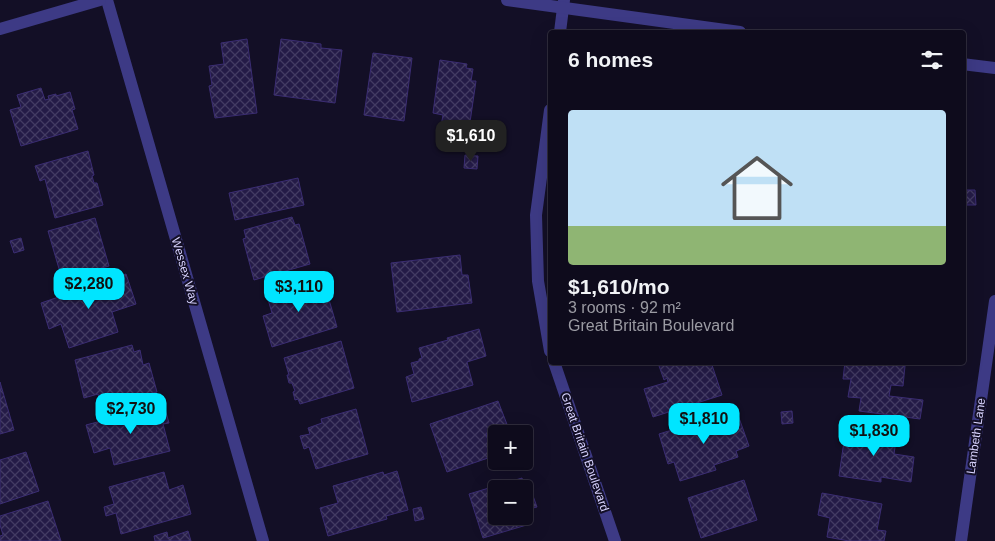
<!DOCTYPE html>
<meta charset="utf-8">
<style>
body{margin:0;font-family:Helvetica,sans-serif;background:#1c1929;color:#f1f3f6;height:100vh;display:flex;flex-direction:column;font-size:19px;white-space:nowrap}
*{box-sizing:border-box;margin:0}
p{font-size:16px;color:#9b9ba3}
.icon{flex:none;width:28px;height:28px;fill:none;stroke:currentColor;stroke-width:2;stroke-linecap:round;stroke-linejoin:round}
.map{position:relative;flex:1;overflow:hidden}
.panel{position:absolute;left:548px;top:30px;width:418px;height:335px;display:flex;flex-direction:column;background:#0e0b1c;border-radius:5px;box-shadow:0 5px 20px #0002,0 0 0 1px #2e2b3b}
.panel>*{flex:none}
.controls{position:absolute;left:488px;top:425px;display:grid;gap:10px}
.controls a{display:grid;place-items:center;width:45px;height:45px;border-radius:5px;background:#0e0b1c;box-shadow:0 5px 20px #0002,0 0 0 1px #2e2b3b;font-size:25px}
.price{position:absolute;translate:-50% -42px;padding:0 11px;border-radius:10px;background:#00e5ff;color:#111;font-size:16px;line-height:32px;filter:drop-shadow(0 1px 2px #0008)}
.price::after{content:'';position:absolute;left:50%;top:30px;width:15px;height:11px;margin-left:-8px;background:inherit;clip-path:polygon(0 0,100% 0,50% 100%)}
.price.active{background:#222;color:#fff}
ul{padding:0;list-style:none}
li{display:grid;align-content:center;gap:10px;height:265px;padding:0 20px}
li span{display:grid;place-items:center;height:155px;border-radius:5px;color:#555}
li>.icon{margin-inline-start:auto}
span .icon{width:90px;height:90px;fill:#fffc;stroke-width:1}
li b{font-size:21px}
h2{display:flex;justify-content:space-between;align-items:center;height:60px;padding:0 20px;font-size:21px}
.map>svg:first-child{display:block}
.building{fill:url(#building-cross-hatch);stroke:#3b2d73;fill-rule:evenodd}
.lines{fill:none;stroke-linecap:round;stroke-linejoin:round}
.minor{stroke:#3d3a85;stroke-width:12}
.tertiary{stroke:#3d3a85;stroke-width:12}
.labels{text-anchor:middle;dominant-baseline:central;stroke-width:4;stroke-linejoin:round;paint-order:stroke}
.street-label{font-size:12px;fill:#d9d4ff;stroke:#130f26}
</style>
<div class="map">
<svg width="995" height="541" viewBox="0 0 995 541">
<defs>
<pattern id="building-cross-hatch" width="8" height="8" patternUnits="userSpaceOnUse" patternTransform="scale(1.25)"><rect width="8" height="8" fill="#241b47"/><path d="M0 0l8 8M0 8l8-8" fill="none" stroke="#433b63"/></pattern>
</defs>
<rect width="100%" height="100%" fill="#130f26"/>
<path class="building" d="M 247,39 L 257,113 L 215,118 L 209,86 L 212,85 L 209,66 L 224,64 L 221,43 Z
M 281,39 L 321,44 L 321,48 L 342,50 L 335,103 L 274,95 Z
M 373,53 L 412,58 L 404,121 L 364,115 Z
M 440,60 L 467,64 L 466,68 L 473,69 L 471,81 L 476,81 L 469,129 L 441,126 L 443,115 L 433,113 Z
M 41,88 L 45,100 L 49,99 L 48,96 L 56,94 L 56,96 L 70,92 L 75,109 L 72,110 L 78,129 L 21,146 L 10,110 L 21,107 L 17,95 Z
M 88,151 L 94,175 L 92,176 L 94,183 L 97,183 L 103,205 L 55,218 L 45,179 L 40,181 L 35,166 Z
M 465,155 L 478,156 L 477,169 L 464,168 Z
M 298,178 L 304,205 L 235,220 L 229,193 Z
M 962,190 L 975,190 L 976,205 L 962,205 Z
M 292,217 L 295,225 L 299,224 L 310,264 L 254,280 L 243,239 L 246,238 L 244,230 Z
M 95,218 L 109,266 L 62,279 L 48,231 Z
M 21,238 L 24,250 L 14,253 L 10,241 Z
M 460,255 L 462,275 L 468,275 L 472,303 L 397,312 L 391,263 Z
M 126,274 L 136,304 L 112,312 L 118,332 L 69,348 L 61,324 L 49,329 L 41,303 Z
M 323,279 L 337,327 L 272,347 L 263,316 L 272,313 L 267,296 Z
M 479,329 L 486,356 L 467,362 L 473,385 L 412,402 L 406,377 L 414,374 L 411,363 L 419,361 L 419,359 L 422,358 L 419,348 L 448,340 L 447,338 Z
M 341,341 L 354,388 L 300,404 L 298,399 L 295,400 L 293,392 L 295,391 L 292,383 L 289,383 L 287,375 L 289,375 L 284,358 Z
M 132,345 L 134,352 L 140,350 L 143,365 L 149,363 L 157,392 L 101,406 L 98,394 L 84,398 L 75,360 Z
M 711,362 L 722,395 L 653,417 L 644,389 L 668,382 L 667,378 L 664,380 L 658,363 Z
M 845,362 L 881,362 L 905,366 L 903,386 L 891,385 L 889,396 L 923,400 L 920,419 L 859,411 L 861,398 L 848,397 L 851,379 L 843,379 Z
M 0,382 L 14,430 L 0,434 Z
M 498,401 L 508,427 L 486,434 L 494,456 L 447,472 L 430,424 Z
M 154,407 L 155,412 L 165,409 L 169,423 L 163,424 L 170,451 L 114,465 L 110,448 L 94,453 L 86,425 Z
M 356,409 L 368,454 L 316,469 L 309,447 L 304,449 L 300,436 L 310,434 L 308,428 L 322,423 L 321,419 Z
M 792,411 L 793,423 L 782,424 L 781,412 Z
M 723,414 L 725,419 L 738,415 L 749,446 L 736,451 L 738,457 L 714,465 L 716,470 L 680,481 L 674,462 L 668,464 L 659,434 Z
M 846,427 L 897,434 L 894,454 L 914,457 L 911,482 L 881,477 L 881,482 L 839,476 Z
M 26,452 L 39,491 L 0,504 L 0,460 Z
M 397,471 L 408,510 L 386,516 L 387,519 L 328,536 L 320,508 L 338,503 L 333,486 L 383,472 L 384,475 Z
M 164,472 L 169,490 L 183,485 L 191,514 L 121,534 L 116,513 L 106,516 L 104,507 L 114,504 L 109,487 Z
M 522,478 L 527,494 L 532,493 L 537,507 L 525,510 L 530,524 L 483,538 L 469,494 ZM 496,489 L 524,489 L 524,516 L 496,516 Z
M 744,480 L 757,520 L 701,538 L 688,498 Z
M 822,493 L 882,504 L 877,530 L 886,531 L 884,541 L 849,541 L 827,537 L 830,518 L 818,515 Z
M 48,501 L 61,541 L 0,541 L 0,536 L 3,535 L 0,525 L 0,516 Z
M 421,507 L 424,519 L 415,521 L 413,509 Z
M 188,531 L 191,541 L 155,541 L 154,536 L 167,532 L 168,538 Z"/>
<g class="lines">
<path class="minor" d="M 107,0 L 263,541
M 560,32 L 564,0
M 550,110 L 536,215 L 538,281 L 550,351
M 554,362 L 615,541
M 961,541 L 995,301"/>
<path class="tertiary" d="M 507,0 L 740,32
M 0,29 L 100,0
M 962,64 L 995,68"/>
</g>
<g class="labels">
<g class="street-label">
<text transform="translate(185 271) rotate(74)">Wessex Way</text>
<text transform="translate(976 436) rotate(-82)">Lambeth Lane</text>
<text transform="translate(585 452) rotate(71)">Great Britain Boulevard</text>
</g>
</g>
</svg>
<div class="controls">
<a>+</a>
<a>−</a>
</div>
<b class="price active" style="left:471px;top:162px">$1,610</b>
<b class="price" style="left:89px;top:310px">$2,280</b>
<b class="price" style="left:299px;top:313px">$3,110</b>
<b class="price" style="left:131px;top:435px">$2,730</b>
<b class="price" style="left:704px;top:445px">$1,810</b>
<b class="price" style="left:874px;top:457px">$1,830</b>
<section class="panel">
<h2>6 homes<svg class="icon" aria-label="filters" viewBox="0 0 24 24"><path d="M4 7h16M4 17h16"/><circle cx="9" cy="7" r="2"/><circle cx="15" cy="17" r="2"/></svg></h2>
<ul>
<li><span style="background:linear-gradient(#bfe0f5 75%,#8fb573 0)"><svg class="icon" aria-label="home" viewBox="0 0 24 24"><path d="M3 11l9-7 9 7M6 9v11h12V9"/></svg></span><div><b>$1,610/mo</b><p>3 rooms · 92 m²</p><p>Great Britain Boulevard</p></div></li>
</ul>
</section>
</div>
